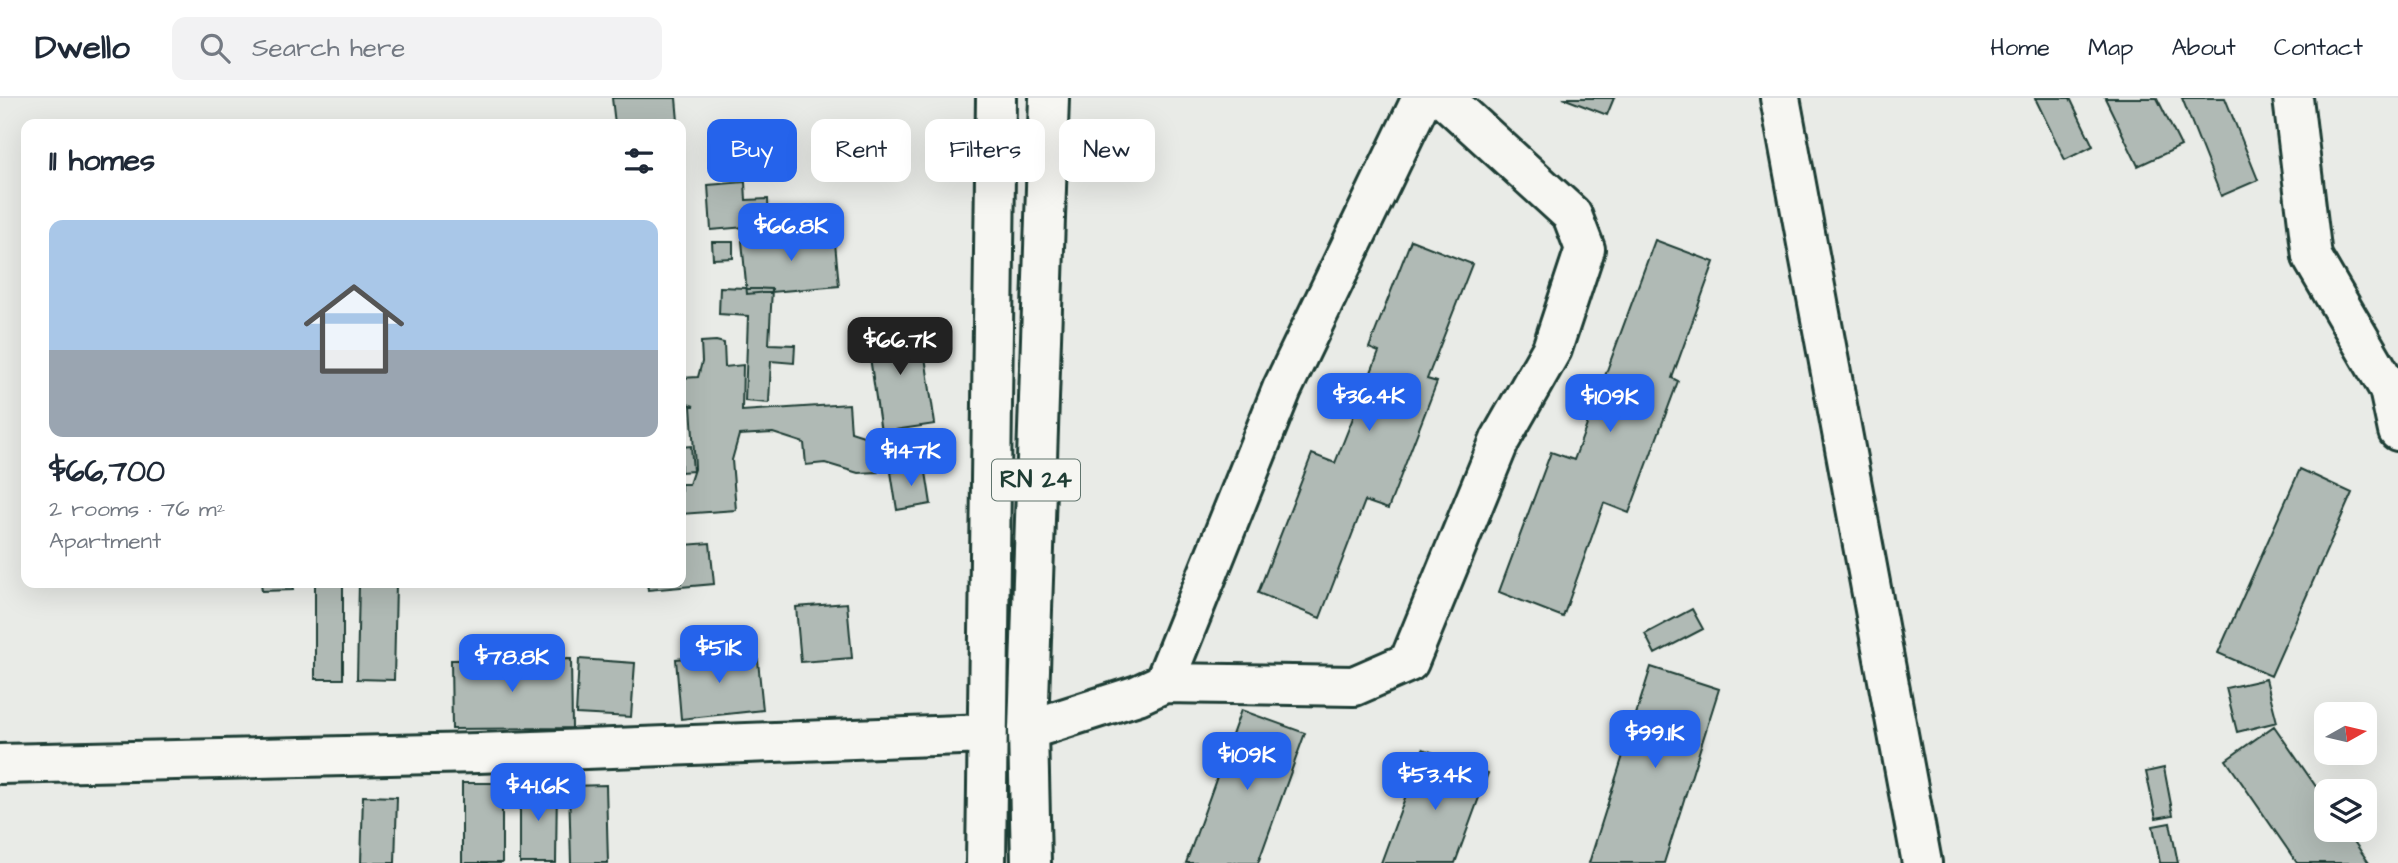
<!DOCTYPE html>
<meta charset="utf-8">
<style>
body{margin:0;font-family:"Architects Daughter",sans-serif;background:#f2f2f3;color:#1f2937;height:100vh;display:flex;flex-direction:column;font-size:26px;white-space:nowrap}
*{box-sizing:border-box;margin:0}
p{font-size:23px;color:#747a83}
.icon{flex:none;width:38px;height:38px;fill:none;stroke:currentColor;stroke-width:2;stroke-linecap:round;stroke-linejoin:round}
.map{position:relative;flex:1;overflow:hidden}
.side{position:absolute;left:21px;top:21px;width:665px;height:469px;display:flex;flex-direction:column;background:#fff;border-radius:14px;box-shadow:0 7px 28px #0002}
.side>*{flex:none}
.banner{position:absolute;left:707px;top:21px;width:665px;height:63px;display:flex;gap:14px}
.needle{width:46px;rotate:82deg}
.tools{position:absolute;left:2314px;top:604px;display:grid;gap:14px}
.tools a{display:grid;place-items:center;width:63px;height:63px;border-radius:14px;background:#fff;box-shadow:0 7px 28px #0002;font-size:35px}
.price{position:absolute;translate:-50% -60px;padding:0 16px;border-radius:14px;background:#2563eb;color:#fff;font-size:23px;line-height:46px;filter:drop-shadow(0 2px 4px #0008)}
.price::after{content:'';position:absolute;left:50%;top:42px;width:21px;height:16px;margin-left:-10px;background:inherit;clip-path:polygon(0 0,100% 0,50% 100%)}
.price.on{background:#222;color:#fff}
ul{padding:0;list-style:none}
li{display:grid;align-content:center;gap:14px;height:371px;padding:0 28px}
li span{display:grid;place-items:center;height:217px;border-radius:14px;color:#555}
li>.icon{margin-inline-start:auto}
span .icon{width:126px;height:126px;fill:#fffc;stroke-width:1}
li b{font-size:30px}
h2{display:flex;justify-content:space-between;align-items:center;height:84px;padding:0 28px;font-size:30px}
.pill{padding:0 24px;border-radius:14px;background:#fff;box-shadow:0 7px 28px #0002;font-size:24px;line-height:63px}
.pill.on{background:#2563eb;color:#fff}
header{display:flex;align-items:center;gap:42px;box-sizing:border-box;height:98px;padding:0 35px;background:#fff;border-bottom:2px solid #e0e1e3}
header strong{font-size:33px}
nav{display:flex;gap:38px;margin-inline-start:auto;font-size:24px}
.search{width:490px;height:63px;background:#f2f2f3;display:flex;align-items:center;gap:18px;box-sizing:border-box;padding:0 24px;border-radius:14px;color:#747a83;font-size:26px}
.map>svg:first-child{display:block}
.building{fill:#b0bab5;stroke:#1f3d34;stroke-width:2}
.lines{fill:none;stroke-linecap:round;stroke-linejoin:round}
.minor-casing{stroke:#1f3d34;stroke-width:44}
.highway-casing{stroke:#1f3d34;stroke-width:44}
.minor{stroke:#f6f6f2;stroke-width:38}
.highway{stroke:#f6f6f2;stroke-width:38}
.labels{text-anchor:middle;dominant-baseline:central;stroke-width:7;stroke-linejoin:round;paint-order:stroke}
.shield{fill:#f6f6f2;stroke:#60746d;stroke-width:2}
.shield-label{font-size:24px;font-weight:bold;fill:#1f3d34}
</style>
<header>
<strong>Dwello</strong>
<div class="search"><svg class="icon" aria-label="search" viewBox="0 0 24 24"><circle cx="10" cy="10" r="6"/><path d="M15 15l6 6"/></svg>Search here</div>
<nav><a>Home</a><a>Map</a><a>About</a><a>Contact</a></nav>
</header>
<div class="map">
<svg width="2398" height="765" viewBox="0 0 2398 765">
<rect width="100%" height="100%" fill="#e9ebe7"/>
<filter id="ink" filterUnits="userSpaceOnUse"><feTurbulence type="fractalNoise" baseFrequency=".0143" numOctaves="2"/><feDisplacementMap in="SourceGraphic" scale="14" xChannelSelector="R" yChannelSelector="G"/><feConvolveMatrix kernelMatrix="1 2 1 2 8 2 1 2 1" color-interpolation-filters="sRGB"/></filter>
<g filter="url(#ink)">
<path class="building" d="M 612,0 L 676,0 L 678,23 L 615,26 Z
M 1563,0 L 1614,0 L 1607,17 Z
M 2035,0 L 2070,0 L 2093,48 L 2065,62 Z
M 2105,0 L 2157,0 L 2181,48 L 2138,68 Z
M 2182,0 L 2225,0 L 2258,82 L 2221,98 Z
M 745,84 L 746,102 L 768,101 L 769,127 L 711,132 L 708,87 Z
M 834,134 L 839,188 L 747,196 L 742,143 Z
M 1411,142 L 1472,166 L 1427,281 L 1437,284 L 1388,411 L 1365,403 L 1320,520 L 1258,495 L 1312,356 L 1335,365 L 1379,254 L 1369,250 Z
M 1655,142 L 1714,164 L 1672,280 L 1678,283 L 1629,415 L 1604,405 L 1563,519 L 1499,494 L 1551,354 L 1574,362 Z
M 712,144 L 733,144 L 733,160 L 713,161 Z
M 720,189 L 772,191 L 769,246 L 795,247 L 794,265 L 771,263 L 769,305 L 745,303 L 748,218 L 719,216 Z
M 920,225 L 935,326 L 881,334 L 866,232 Z
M 716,243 L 724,245 L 725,269 L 743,267 L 742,313 L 849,306 L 851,334 L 876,342 L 878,374 L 858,375 L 825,365 L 806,367 L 804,345 L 773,335 L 739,337 L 732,362 L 736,412 L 681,416 L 681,386 L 689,386 L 695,368 L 691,308 L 694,308 L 681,304 L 681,280 L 698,279 L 702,264 L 701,244 Z
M 685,312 L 687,335 L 681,336 L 681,313 Z
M 691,348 L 693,373 L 681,374 L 681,349 Z
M 925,368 L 931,406 L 897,412 L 891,374 Z
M 2300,371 L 2352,395 L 2271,578 L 2218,555 Z
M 681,430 L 684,447 L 710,445 L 714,486 L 648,492 L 647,485 L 681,485 Z
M 261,485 L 292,485 L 293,492 L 262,493 Z
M 315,485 L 343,485 L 343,581 L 315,581 Z
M 359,485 L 396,485 L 394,582 L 357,581 Z
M 847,505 L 852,560 L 801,564 L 796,509 Z
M 1692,511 L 1703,531 L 1655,556 L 1645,536 Z
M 757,553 L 763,612 L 681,621 L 676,561 Z
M 571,561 L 572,630 L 452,631 L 451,562 Z
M 579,561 L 635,565 L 631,619 L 576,616 Z
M 1651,569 L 1719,591 L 1664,765 L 1589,765 Z
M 2266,581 L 2277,624 L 2237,634 L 2226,590 Z
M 1241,612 L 1305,635 L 1258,765 L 1186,765 Z
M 2274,628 L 2326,703 L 2326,732 L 2346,732 L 2369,765 L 2297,765 L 2226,662 Z
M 1423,651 L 1488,675 L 1455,765 L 1381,765 Z
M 2164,670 L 2173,717 L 2156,720 L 2146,674 Z
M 462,685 L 502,685 L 502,765 L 462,765 Z
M 520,686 L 557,686 L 556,765 L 520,765 Z
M 606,687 L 608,765 L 571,765 L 569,688 Z
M 363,698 L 397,699 L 395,765 L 361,765 Z
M 2170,725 L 2178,765 L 2160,765 L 2153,728 Z"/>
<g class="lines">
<defs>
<path id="minor" d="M 1780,0 L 1922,765
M 2293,0 L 2312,159 L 2389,291 L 2398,333
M 1164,585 L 1282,291 L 1422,0
M 1028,632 L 1138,597 L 1164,585 L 1354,588 L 1409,564 L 1500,342 L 1552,251 L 1585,151 L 1572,117 L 1444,0
M 0,666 L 478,655 L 987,636"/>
<path id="highway" d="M 986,765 L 996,0
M 1031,765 L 1028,632 L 1049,0"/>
</defs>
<use href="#minor" class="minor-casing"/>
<use href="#highway" class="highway-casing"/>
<use href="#minor" class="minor"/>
<use href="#highway" class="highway"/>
</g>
</g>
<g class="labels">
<rect class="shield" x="992" y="361.5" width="88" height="41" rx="5"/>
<g class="shield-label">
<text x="1036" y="382">RN 24</text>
</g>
</g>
</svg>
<div class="tools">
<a><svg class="needle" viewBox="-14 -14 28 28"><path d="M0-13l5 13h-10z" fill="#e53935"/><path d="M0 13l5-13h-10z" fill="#747a83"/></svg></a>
<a><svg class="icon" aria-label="layers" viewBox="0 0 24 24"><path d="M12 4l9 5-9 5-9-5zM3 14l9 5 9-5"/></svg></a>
</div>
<b class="price" style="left:791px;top:165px">$66.8K</b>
<b class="price on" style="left:900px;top:279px">$66.7K</b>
<b class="price" style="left:1369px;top:335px">$36.4K</b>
<b class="price" style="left:1610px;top:336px">$109K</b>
<b class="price" style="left:911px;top:390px">$147K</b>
<b class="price" style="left:719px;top:587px">$51K</b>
<b class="price" style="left:512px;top:596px">$78.8K</b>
<b class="price" style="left:1655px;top:672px">$99.1K</b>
<b class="price" style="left:1247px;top:694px">$109K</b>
<b class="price" style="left:1435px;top:714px">$53.4K</b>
<b class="price" style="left:538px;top:725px">$41.6K</b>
<div class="banner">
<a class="pill on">Buy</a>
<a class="pill">Rent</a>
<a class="pill">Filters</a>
<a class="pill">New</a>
</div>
<section class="side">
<h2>11 homes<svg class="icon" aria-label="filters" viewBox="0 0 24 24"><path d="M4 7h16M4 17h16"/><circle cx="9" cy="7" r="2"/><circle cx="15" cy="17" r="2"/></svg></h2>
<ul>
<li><span style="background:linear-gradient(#a9c7e8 60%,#9aa5b1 0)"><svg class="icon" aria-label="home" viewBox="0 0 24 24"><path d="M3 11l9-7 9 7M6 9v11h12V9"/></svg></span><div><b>$66,700</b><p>2 rooms · 76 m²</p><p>Apartment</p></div></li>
</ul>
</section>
</div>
